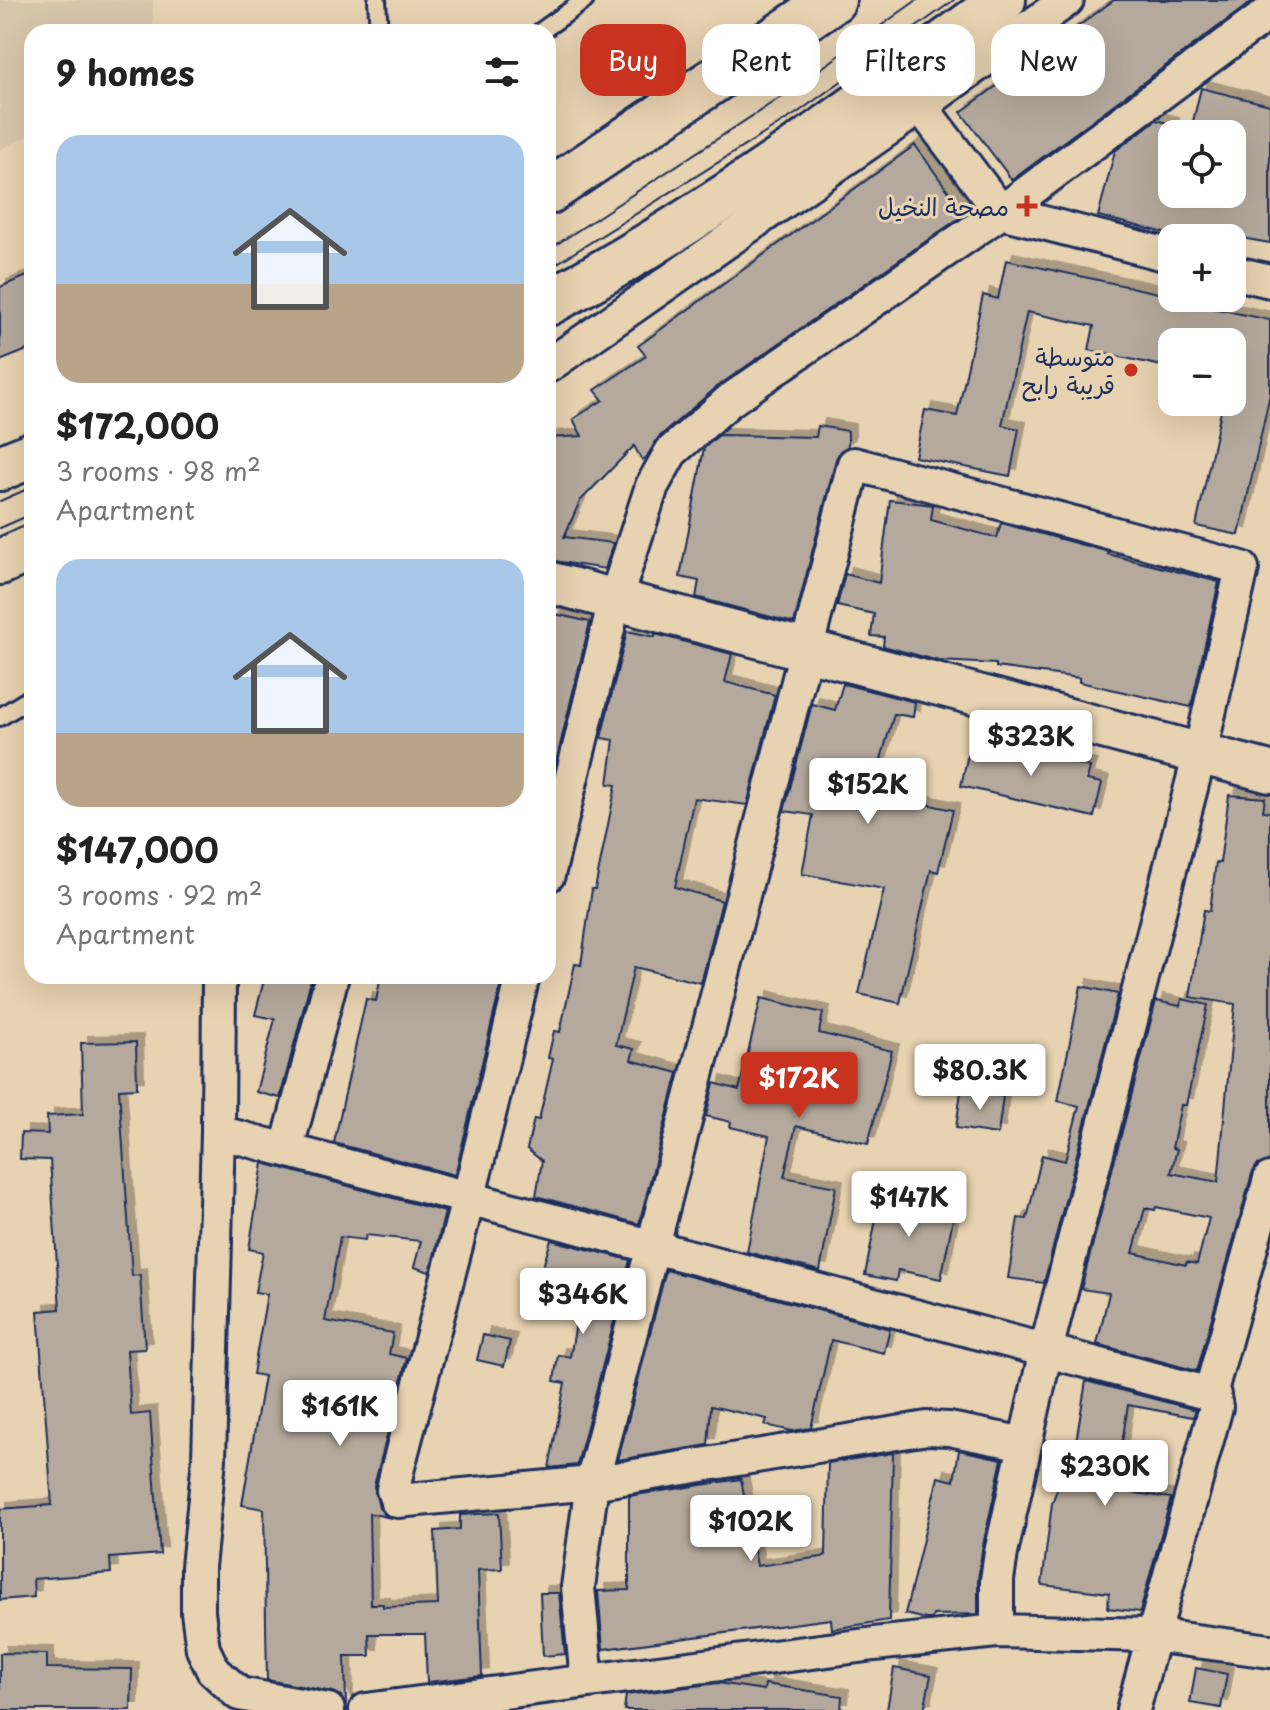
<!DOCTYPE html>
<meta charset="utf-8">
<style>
body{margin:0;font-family:"Playpen Sans","Playpen Sans Arabic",sans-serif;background:#f6f6f6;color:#222;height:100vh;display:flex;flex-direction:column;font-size:30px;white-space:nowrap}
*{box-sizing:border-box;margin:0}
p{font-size:26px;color:#767676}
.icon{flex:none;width:44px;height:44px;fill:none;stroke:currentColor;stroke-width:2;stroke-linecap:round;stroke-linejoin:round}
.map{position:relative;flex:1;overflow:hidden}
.details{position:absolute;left:24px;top:24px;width:532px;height:960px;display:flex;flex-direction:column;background:#fff;border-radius:24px;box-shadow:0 8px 32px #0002}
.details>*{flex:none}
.guide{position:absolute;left:580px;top:24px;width:570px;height:72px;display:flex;gap:16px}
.controls{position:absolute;left:1158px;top:120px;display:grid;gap:16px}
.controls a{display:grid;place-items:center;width:88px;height:88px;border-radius:16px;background:#fff;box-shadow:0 8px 32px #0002;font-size:40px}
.price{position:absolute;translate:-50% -68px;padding:0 18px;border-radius:8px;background:#fff;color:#222;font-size:26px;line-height:52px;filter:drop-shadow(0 2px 4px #0008)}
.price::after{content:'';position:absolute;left:50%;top:48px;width:24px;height:18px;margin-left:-12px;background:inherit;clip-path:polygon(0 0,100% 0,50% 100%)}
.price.on{background:#c8321e;color:#fff}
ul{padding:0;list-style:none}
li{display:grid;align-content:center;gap:16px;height:424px;padding:0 32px}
li span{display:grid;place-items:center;height:248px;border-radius:24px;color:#555}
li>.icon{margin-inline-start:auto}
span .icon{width:144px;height:144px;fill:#fffc;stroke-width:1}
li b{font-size:34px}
h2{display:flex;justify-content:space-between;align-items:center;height:96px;padding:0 32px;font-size:34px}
.pill{padding:0 28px;border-radius:24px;background:#fff;box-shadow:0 8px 32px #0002;font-size:28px;line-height:72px}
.pill.on{background:#c8321e;color:#fff}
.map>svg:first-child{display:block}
.built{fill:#d8c6ab}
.building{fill:#b4a99c;stroke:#1b2f5e;stroke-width:2;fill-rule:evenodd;filter:url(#shadow)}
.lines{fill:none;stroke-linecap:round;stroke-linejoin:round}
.service-casing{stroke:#1b2f5e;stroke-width:22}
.minor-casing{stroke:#1b2f5e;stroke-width:38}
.tertiary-casing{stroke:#1b2f5e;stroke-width:46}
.primary-casing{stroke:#1b2f5e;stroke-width:50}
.service{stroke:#e7d2b1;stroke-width:16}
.minor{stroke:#e7d2b1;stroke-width:32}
.tertiary{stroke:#e7d2b1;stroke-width:40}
.primary{stroke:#e7d2b1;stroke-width:44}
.tram{stroke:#1b2f5e;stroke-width:2}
.poi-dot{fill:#c8321e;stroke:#e7d2b1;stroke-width:3}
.labels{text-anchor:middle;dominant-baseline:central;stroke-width:6;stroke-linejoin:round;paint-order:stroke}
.poi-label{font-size:24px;fill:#1b2f5e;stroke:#e7d2b1;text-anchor:end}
</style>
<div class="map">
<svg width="1270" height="1710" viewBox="0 0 1270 1710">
<defs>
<filter id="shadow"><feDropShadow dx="7" dy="-7" stdDeviation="0" flood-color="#0004"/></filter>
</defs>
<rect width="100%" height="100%" fill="#e7d2b1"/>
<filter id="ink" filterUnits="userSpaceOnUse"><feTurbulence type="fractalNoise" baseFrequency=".0125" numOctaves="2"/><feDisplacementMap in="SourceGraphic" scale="16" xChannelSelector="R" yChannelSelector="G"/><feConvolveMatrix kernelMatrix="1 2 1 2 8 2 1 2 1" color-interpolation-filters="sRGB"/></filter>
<g filter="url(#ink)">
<path class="built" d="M 0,0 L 153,0 L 153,32 L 32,32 L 32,134 L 0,149 Z"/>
<path class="building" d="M 1114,0 L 1254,0 L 1012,180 L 961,112 Z
M 1201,88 L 1270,105 L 1270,243 L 1218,234 L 1217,238 L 1185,238 L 1098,216 L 1115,151 L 1156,120 L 1172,124 L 1172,194 L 1232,194 L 1232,134 L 1190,134 Z
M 915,145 L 965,214 L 718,386 L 658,438 L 646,458 L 642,460 L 634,446 L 580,501 L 564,537 L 613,543 L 605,569 L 548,560 L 548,438 L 582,436 L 573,419 L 603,400 L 595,390 L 646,356 L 638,346 Z
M 1006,260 L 1172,296 L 1173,300 L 1270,320 L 1270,394 L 1239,535 L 1196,526 L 1223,402 L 1232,402 L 1232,342 L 1172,342 L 1172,346 L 1167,345 L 1162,366 L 1089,350 L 1094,326 L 1027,312 L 1002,425 L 1019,429 L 1010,476 L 915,457 L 925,410 L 957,416 L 983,295 L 998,299 Z
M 32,274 L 32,348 L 0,361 L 0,287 Z
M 818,426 L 848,431 L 848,446 L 840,451 L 836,459 L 794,623 L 696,597 L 699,581 L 680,577 L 704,448 L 719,435 L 816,437 Z
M 890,500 L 933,505 L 931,520 L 997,538 L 1001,523 L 1109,552 L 1108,554 L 1219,582 L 1191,707 L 1079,682 L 1079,678 L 996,667 L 996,664 L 939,661 L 883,646 L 884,637 L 871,636 L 874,614 L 837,606 L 845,574 L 879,583 Z
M 555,614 L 590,622 L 548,795 L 548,647 Z
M 627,631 L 655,637 L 655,634 L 732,654 L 725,682 L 775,695 L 747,805 L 694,798 L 675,887 L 722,901 L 701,983 L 634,967 L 616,1045 L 634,1049 L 631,1060 L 678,1073 L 639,1224 L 536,1196 L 542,1161 L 527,1149 L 534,1119 L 539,1120 L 553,1059 L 548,1058 L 554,1031 L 560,1032 L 575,964 L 581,965 L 592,889 L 595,889 L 616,785 L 608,784 L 614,740 L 601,738 Z
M 843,684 L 915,702 L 913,717 L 894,714 L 877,773 L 884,774 L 881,794 L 953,810 L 938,872 L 931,870 L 900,1003 L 859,994 L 884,889 L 802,874 L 813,815 L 784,811 L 812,704 L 835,710 Z
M 971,740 L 1090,767 L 1087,780 L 1102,783 L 1094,817 L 961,786 Z
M 1229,795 L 1265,798 L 1263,811 L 1270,812 L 1270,1161 L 1257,1165 L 1252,1174 L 1197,1371 L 1097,1344 L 1109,1293 L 1081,1289 L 1156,1001 L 1180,1006 L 1182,999 L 1208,1005 L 1186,1105 L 1181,1105 L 1172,1148 L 1177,1149 L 1171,1173 L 1218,1182 L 1235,1004 L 1190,997 L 1204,910 L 1210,911 L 1216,862 L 1220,863 ZM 1156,1207 L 1209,1218 L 1197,1264 L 1187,1262 L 1186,1265 L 1133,1253 L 1145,1208 L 1155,1210 Z
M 265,976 L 312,976 L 280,1098 L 256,1092 L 275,1019 L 255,1015 Z
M 381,976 L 503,976 L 455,1175 L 334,1143 L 366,999 L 376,1001 Z
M 1081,986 L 1118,994 L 1044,1283 L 1008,1278 L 1018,1218 L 1027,1219 L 1042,1155 L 1065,1161 L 1079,1106 L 1058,1101 Z
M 761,998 L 823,1013 L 819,1033 L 892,1051 L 868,1144 L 796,1126 L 784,1177 L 836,1187 L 820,1271 L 747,1252 L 769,1136 L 730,1127 L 731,1122 L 706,1116 L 714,1083 L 739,1090 Z
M 136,1042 L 137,1088 L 119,1089 L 132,1276 L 140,1275 L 145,1349 L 127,1350 L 131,1415 L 150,1413 L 160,1554 L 110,1558 L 111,1573 L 33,1579 L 34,1597 L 0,1600 L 0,1509 L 52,1505 L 38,1311 L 60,1309 L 50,1160 L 20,1159 L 21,1133 L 48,1134 L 47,1116 L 83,1114 L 81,1043 Z
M 961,1091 L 1003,1096 L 998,1134 L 956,1128 Z
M 263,1163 L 445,1212 L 430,1272 L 414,1267 L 421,1241 L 366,1235 L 365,1240 L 340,1237 L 325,1321 L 393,1333 L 389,1354 L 407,1358 L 374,1486 L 379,1508 L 387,1517 L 369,1513 L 371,1604 L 383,1604 L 383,1607 L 438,1605 L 435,1531 L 460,1529 L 460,1515 L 499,1513 L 502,1569 L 478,1570 L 482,1676 L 427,1682 L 425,1634 L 369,1634 L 370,1656 L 345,1656 L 346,1708 L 341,1696 L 332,1692 L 267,1680 L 264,1509 L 242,1505 L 264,1376 L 253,1374 L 267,1294 L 255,1292 L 263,1252 L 249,1249 Z
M 881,1194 L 955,1209 L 941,1279 L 898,1270 L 896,1281 L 865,1275 Z
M 551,1240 L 630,1260 L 577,1465 L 549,1468 L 565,1383 L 554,1381 L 558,1355 L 570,1357 L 581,1296 L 538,1283 Z
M 666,1270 L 890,1329 L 884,1353 L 831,1340 L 811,1428 L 792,1431 L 765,1425 L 767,1419 L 711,1406 L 708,1445 L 618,1460 Z
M 483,1335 L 510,1341 L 504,1366 L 477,1360 Z
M 1086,1381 L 1196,1410 L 1193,1417 L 1128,1405 L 1118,1468 L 1121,1469 L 1113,1490 L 1171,1498 L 1140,1612 L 1108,1608 L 1109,1593 L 1042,1585 L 1052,1503 L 1077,1436 Z
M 959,1450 L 1002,1459 L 982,1550 L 978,1580 L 978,1614 L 933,1615 L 932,1619 L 926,1619 L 905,1614 L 938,1477 L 954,1481 Z
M 893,1453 L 889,1620 L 832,1629 L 831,1619 L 603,1649 L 598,1591 L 629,1590 L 629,1496 L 741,1479 L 757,1566 L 822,1557 L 826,1555 L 828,1463 Z
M 540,1593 L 559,1593 L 565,1654 L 543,1656 Z
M 0,1653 L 47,1654 L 47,1668 L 132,1669 L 131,1710 L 0,1710 Z
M 894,1668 L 931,1675 L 924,1710 L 887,1710 Z
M 1196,1668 L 1227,1674 L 1221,1708 L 1190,1703 Z
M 718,1683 L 764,1690 L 765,1684 L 842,1696 L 841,1710 L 624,1710 L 626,1695 Z"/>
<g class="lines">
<defs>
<path id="service" d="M 377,0 L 379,32
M 540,32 L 585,0
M 0,717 L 32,697"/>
<path id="minor" d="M 909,91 L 1001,212 L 1172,256
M 1232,272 L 1270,281
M 548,366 L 921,106 L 1067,0
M 548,875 L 615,600 L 652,486 L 671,452 L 729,401 L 1001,212 L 1270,12
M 219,976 L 218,1132 L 209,1459 L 198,1567 L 198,1612 L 203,1649 L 213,1670 L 239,1694 L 328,1710
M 523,976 L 469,1196 L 397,1471 L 393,1490 L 397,1501 L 592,1483 L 927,1428 L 949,1429 L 1025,1444
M 218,1132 L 1214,1395
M 287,1148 L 332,976
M 587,1681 L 578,1587 L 592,1483 L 854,464 L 1242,568 L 1200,753 L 1046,1350 L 1001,1553 L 997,1580 L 997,1631
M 366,1710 L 874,1644 L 997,1631 L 1151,1635 L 1270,1651
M 1133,1710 L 1216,1407 L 1212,1387 L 1270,1179"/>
<path id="tertiary" d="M 548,582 L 1270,772"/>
<path id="primary" d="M 548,192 L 833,0
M 548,303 C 709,217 856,108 1003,0
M 0,468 L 32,455
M 0,562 L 32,548"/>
</defs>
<use href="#service" class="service-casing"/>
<use href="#minor" class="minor-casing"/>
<use href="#tertiary" class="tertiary-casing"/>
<use href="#primary" class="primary-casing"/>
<use href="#service" class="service"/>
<use href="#minor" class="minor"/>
<use href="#tertiary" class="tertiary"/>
<use href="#primary" class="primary"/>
<path class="tram" d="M 548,250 L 784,95 L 917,0
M 548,269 L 797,113 L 954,0
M 0,501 L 32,487
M 0,528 L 32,514"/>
</g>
</g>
<g class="poi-dot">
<path d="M1023 194h8v8h8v8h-8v8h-8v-8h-8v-8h8z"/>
<circle cx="1131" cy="370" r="8"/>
</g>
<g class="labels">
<g class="poi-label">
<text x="1009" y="206">مصحة النخيل</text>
<text x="1115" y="356">متوسطة<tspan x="1115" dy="28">قريبة رابح</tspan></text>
</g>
</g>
</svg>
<div class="controls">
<a><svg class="icon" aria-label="locate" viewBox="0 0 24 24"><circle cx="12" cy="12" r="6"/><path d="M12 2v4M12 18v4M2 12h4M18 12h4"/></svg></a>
<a>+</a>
<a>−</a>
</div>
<b class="price" style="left:1031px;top:778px">$323K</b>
<b class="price" style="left:868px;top:826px">$152K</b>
<b class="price" style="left:980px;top:1112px">$80.3K</b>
<b class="price on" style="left:799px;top:1120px">$172K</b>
<b class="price" style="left:909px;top:1239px">$147K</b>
<b class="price" style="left:583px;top:1336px">$346K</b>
<b class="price" style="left:340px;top:1448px">$161K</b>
<b class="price" style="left:1105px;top:1508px">$230K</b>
<b class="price" style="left:751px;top:1563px">$102K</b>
<div class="guide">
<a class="pill on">Buy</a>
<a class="pill">Rent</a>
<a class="pill">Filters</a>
<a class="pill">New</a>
</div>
<section class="details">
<h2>9 homes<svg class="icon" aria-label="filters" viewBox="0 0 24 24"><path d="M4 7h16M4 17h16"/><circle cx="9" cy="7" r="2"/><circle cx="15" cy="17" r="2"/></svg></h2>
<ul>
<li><span style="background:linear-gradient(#a9c7e8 60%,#b9a48a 0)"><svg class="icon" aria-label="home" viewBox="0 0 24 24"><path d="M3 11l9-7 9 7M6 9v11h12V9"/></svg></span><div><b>$172,000</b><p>3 rooms · 98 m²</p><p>Apartment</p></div></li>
<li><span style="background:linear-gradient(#a9c7e8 70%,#b9a48a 0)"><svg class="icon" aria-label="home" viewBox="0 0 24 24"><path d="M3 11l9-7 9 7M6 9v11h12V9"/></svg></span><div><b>$147,000</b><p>3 rooms · 92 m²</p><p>Apartment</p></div></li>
</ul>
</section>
</div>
